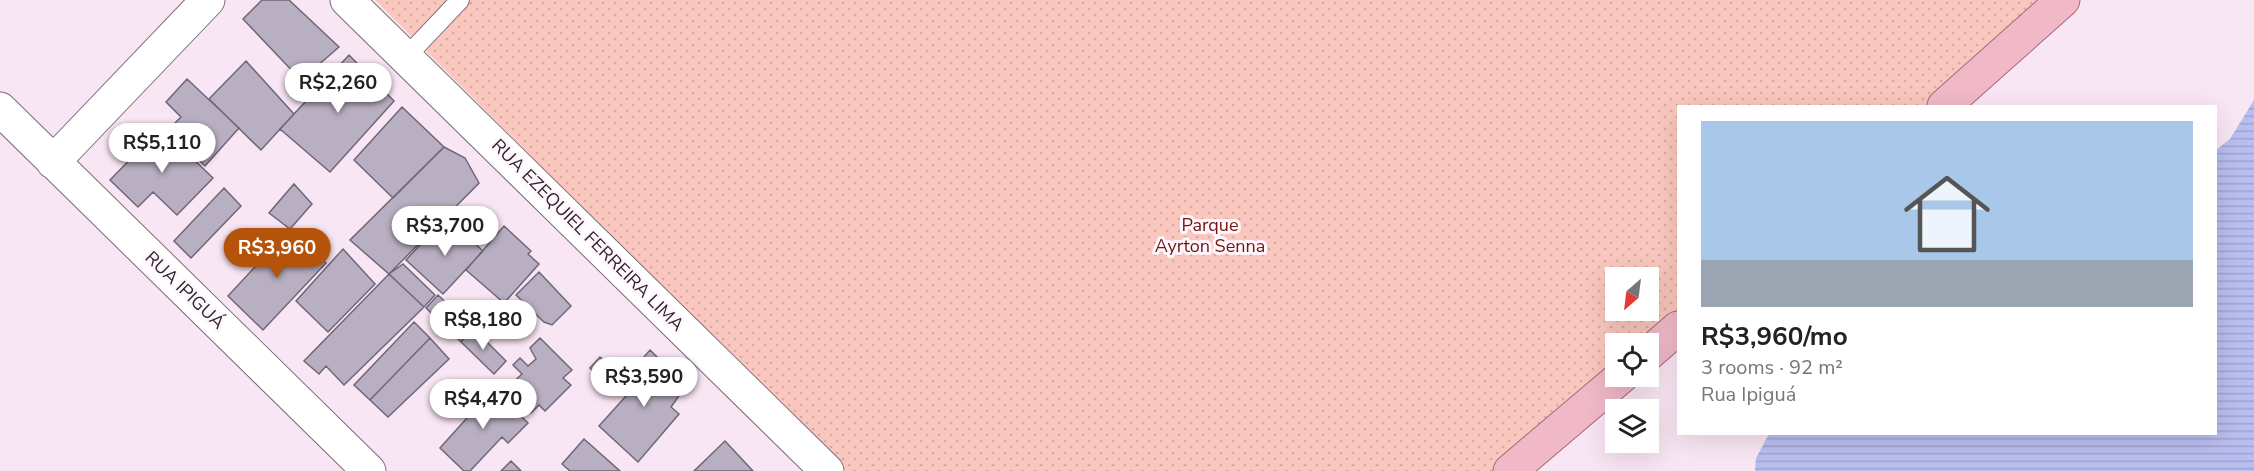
<!DOCTYPE html>
<meta charset="utf-8">
<style>
body{margin:0;font-family:"Nunito Sans",sans-serif;background:#f6f6f6;color:#222;height:100vh;display:flex;flex-direction:column;font-size:22px;white-space:nowrap}
*{box-sizing:border-box;margin:0}
p{font-size:20px;color:#767676}
.icon{flex:none;width:33px;height:33px;fill:none;stroke:currentColor;stroke-width:2;stroke-linecap:round;stroke-linejoin:round}
.map{position:relative;flex:1;overflow:hidden}
.sheet{position:absolute;left:1677px;top:105px;width:540px;height:330px;display:flex;flex-direction:column;background:#fff;border-radius:0px;box-shadow:0 6px 24px #0002}
.sheet>*{flex:none}
.needle{width:39px;rotate:208deg}
.fabs{position:absolute;left:1605px;top:267px;display:grid;gap:12px}
.fabs a{display:grid;place-items:center;width:54px;height:54px;border-radius:0px;background:#fff;box-shadow:0 6px 24px #0002;font-size:30px}
.price{position:absolute;translate:-50% -51px;padding:0 14px;border-radius:21px;background:#fff;color:#222;font-size:20px;line-height:39px;filter:drop-shadow(0 2px 3px #0008)}
.price::after{content:'';position:absolute;left:50%;top:36px;width:18px;height:14px;margin-left:-9px;background:inherit;clip-path:polygon(0 0,100% 0,50% 100%)}
.price.current{background:#b45309;color:#fff}
ul{padding:0;list-style:none}
li{display:grid;align-content:center;gap:12px;height:318px;padding:0 24px}
li span{display:grid;place-items:center;height:186px;border-radius:0px;color:#555}
li>.icon{margin-inline-start:auto}
span .icon{width:108px;height:108px;fill:#fffc;stroke-width:1}
li b{font-size:26px}
.map>svg:first-child{display:block}
.grass{fill:url(#grass-dots);fill-rule:evenodd}
.water{fill:url(#water-rules)}
.building{fill:#b9afc2;stroke:#6f6677;stroke-width:1.5}
.lines{fill:none;stroke-linecap:round;stroke-linejoin:round}
.lane-casing{stroke:#7c6b77;stroke-width:20}
.street-casing{stroke:#7c6b77;stroke-width:35}
.secondary-casing{stroke:#7c6b77;stroke-width:35}
.primary-casing{stroke:#a66778;stroke-width:35}
.lane{stroke:#fff;stroke-width:18}
.street{stroke:#fff;stroke-width:33}
.secondary{stroke:#fff;stroke-width:33}
.primary{stroke:#f1b9c7;stroke-width:33}
.labels{text-anchor:middle;dominant-baseline:central;stroke-width:6;stroke-linejoin:round;paint-order:stroke}
.park-label{font-size:18px;fill:#6c180c;stroke:#fff7fd}
.street-label{font-size:18px;fill:#2c252a;stroke:#fff7fd}
</style>
<div class="map">
<svg width="2254" height="471" viewBox="0 0 2254 471">
<defs>
<pattern id="grass-dots" width="8" height="8" patternUnits="userSpaceOnUse" patternTransform="scale(1.5)"><rect width="8" height="8" fill="#f9c7bd"/><path d="M2 2h.1M6 6h.1" fill="none" stroke="#d6aba3" stroke-width="1.8" stroke-linecap="round"/></pattern>
<pattern id="water-rules" width="6" height="5" patternUnits="userSpaceOnUse" patternTransform="scale(1.5)"><rect width="6" height="5" fill="#b9bef0"/><path d="M0 2.5h6" fill="none" stroke="#9fa3ce"/></pattern>
</defs>
<rect width="100%" height="100%" fill="#f9e6f4"/>
<path class="grass" d="M 375,0 L 2046,0 L 1928,106 L 1678,106 L 1678,317 L 1647,343 L 1616,344 L 1615,370 L 1497,471 L 846,471 ZM 1616,278 L 1648,278 L 1648,310 L 1616,310 Z"/>
<path class="water" d="M 2254,100 L 2254,471 L 1755,471 L 1756,458 L 1769,434 L 2216,434 L 2216,150 L 2230,139 Z"/>
<path class="building" d="M 262,0 L 289,0 L 339,47 L 301,80 L 243,19 Z
M 349,55 L 394,101 L 330,172 L 280,129 Z
M 246,61 L 294,114 L 261,150 L 209,99 Z
M 187,79 L 239,128 L 205,166 L 168,130 L 181,117 L 166,102 Z
M 402,107 L 444,147 L 393,198 L 354,160 Z
M 161,128 L 213,178 L 177,215 L 153,192 L 138,207 L 110,180 Z
M 444,147 L 465,158 L 479,183 L 389,274 L 350,240 Z
M 294,184 L 312,204 L 290,229 L 269,213 Z
M 224,188 L 241,206 L 191,258 L 174,241 Z
M 454,224 L 483,251 L 443,294 L 406,260 L 435,229 L 443,236 Z
M 504,226 L 531,251 L 528,254 L 539,264 L 504,303 L 466,270 Z
M 290,229 L 326,263 L 263,330 L 228,296 Z
M 343,249 L 375,284 L 328,332 L 296,301 Z
M 403,264 L 435,295 L 424,307 L 389,274 Z
M 539,272 L 571,306 L 552,325 L 544,322 L 516,295 Z
M 389,274 L 424,307 L 344,385 L 326,366 L 319,374 L 304,361 Z
M 438,295 L 473,328 L 461,342 L 426,308 Z
M 414,322 L 430,338 L 370,400 L 354,385 Z
M 473,328 L 506,361 L 494,374 L 461,342 Z
M 430,338 L 449,359 L 388,417 L 370,400 Z
M 540,338 L 572,370 L 563,378 L 571,385 L 545,411 L 539,405 L 531,413 L 507,388 L 522,374 L 513,365 L 520,358 L 528,366 L 536,359 L 530,348 Z
M 650,350 L 671,371 L 681,393 L 671,407 L 679,414 L 638,462 L 599,426 L 636,385 L 628,375 Z
M 600,357 L 617,373 L 607,384 L 590,368 Z
M 490,386 L 528,423 L 508,443 L 502,437 L 470,471 L 464,471 L 440,448 L 476,408 L 472,404 Z
M 584,439 L 620,471 L 570,471 L 562,464 Z
M 725,441 L 753,471 L 694,471 Z
M 511,461 L 521,471 L 501,471 Z"/>
<g class="lines">
<defs>
<path id="lane" d="M 407,56 L 460,0"/>
<path id="street" d="M 0,109 L 369,471
M 53,162 L 208,0"/>
<path id="secondary" d="M 347,0 L 827,471"/>
<path id="primary" d="M 1944,106 L 2063,0
M 1648,354 L 1678,328
M 1510,471 L 1622,376"/>
</defs>
<use href="#lane" class="lane-casing"/>
<use href="#street" class="street-casing"/>
<use href="#secondary" class="secondary-casing"/>
<use href="#primary" class="primary-casing"/>
<use href="#lane" class="lane"/>
<use href="#street" class="street"/>
<use href="#secondary" class="secondary"/>
<use href="#primary" class="primary"/>
</g>
<g class="labels">
<g class="park-label">
<text x="1210" y="225">Parque<tspan x="1210" dy="21">Ayrton Senna</tspan></text>
</g>
<g class="street-label">
<text transform="translate(588 235) rotate(45)">RUA EZEQUIEL FERREIRA LIMA</text>
<text transform="translate(185 290) rotate(44)">RUA IPIGUÁ</text>
</g>
</g>
</svg>
<div class="fabs">
<a><svg class="needle" viewBox="-14 -14 28 28"><path d="M0-13l5 13h-10z" fill="#e53935"/><path d="M0 13l5-13h-10z" fill="#767676"/></svg></a>
<a><svg class="icon" aria-label="locate" viewBox="0 0 24 24"><circle cx="12" cy="12" r="6"/><path d="M12 2v4M12 18v4M2 12h4M18 12h4"/></svg></a>
<a><svg class="icon" aria-label="layers" viewBox="0 0 24 24"><path d="M12 4l9 5-9 5-9-5zM3 14l9 5 9-5"/></svg></a>
</div>
<b class="price" style="left:338px;top:114px">R$2,260</b>
<b class="price" style="left:162px;top:174px">R$5,110</b>
<b class="price" style="left:445px;top:257px">R$3,700</b>
<b class="price current" style="left:277px;top:279px">R$3,960</b>
<b class="price" style="left:483px;top:351px">R$8,180</b>
<b class="price" style="left:644px;top:408px">R$3,590</b>
<b class="price" style="left:483px;top:430px">R$4,470</b>
<section class="sheet">
<ul>
<li><span style="background:linear-gradient(#a9c7e8 75%,#9aa5b1 0)"><svg class="icon" aria-label="home" viewBox="0 0 24 24"><path d="M3 11l9-7 9 7M6 9v11h12V9"/></svg></span><div><b>R$3,960/mo</b><p>3 rooms · 92 m²</p><p>Rua Ipiguá</p></div></li>
</ul>
</section>
</div>
